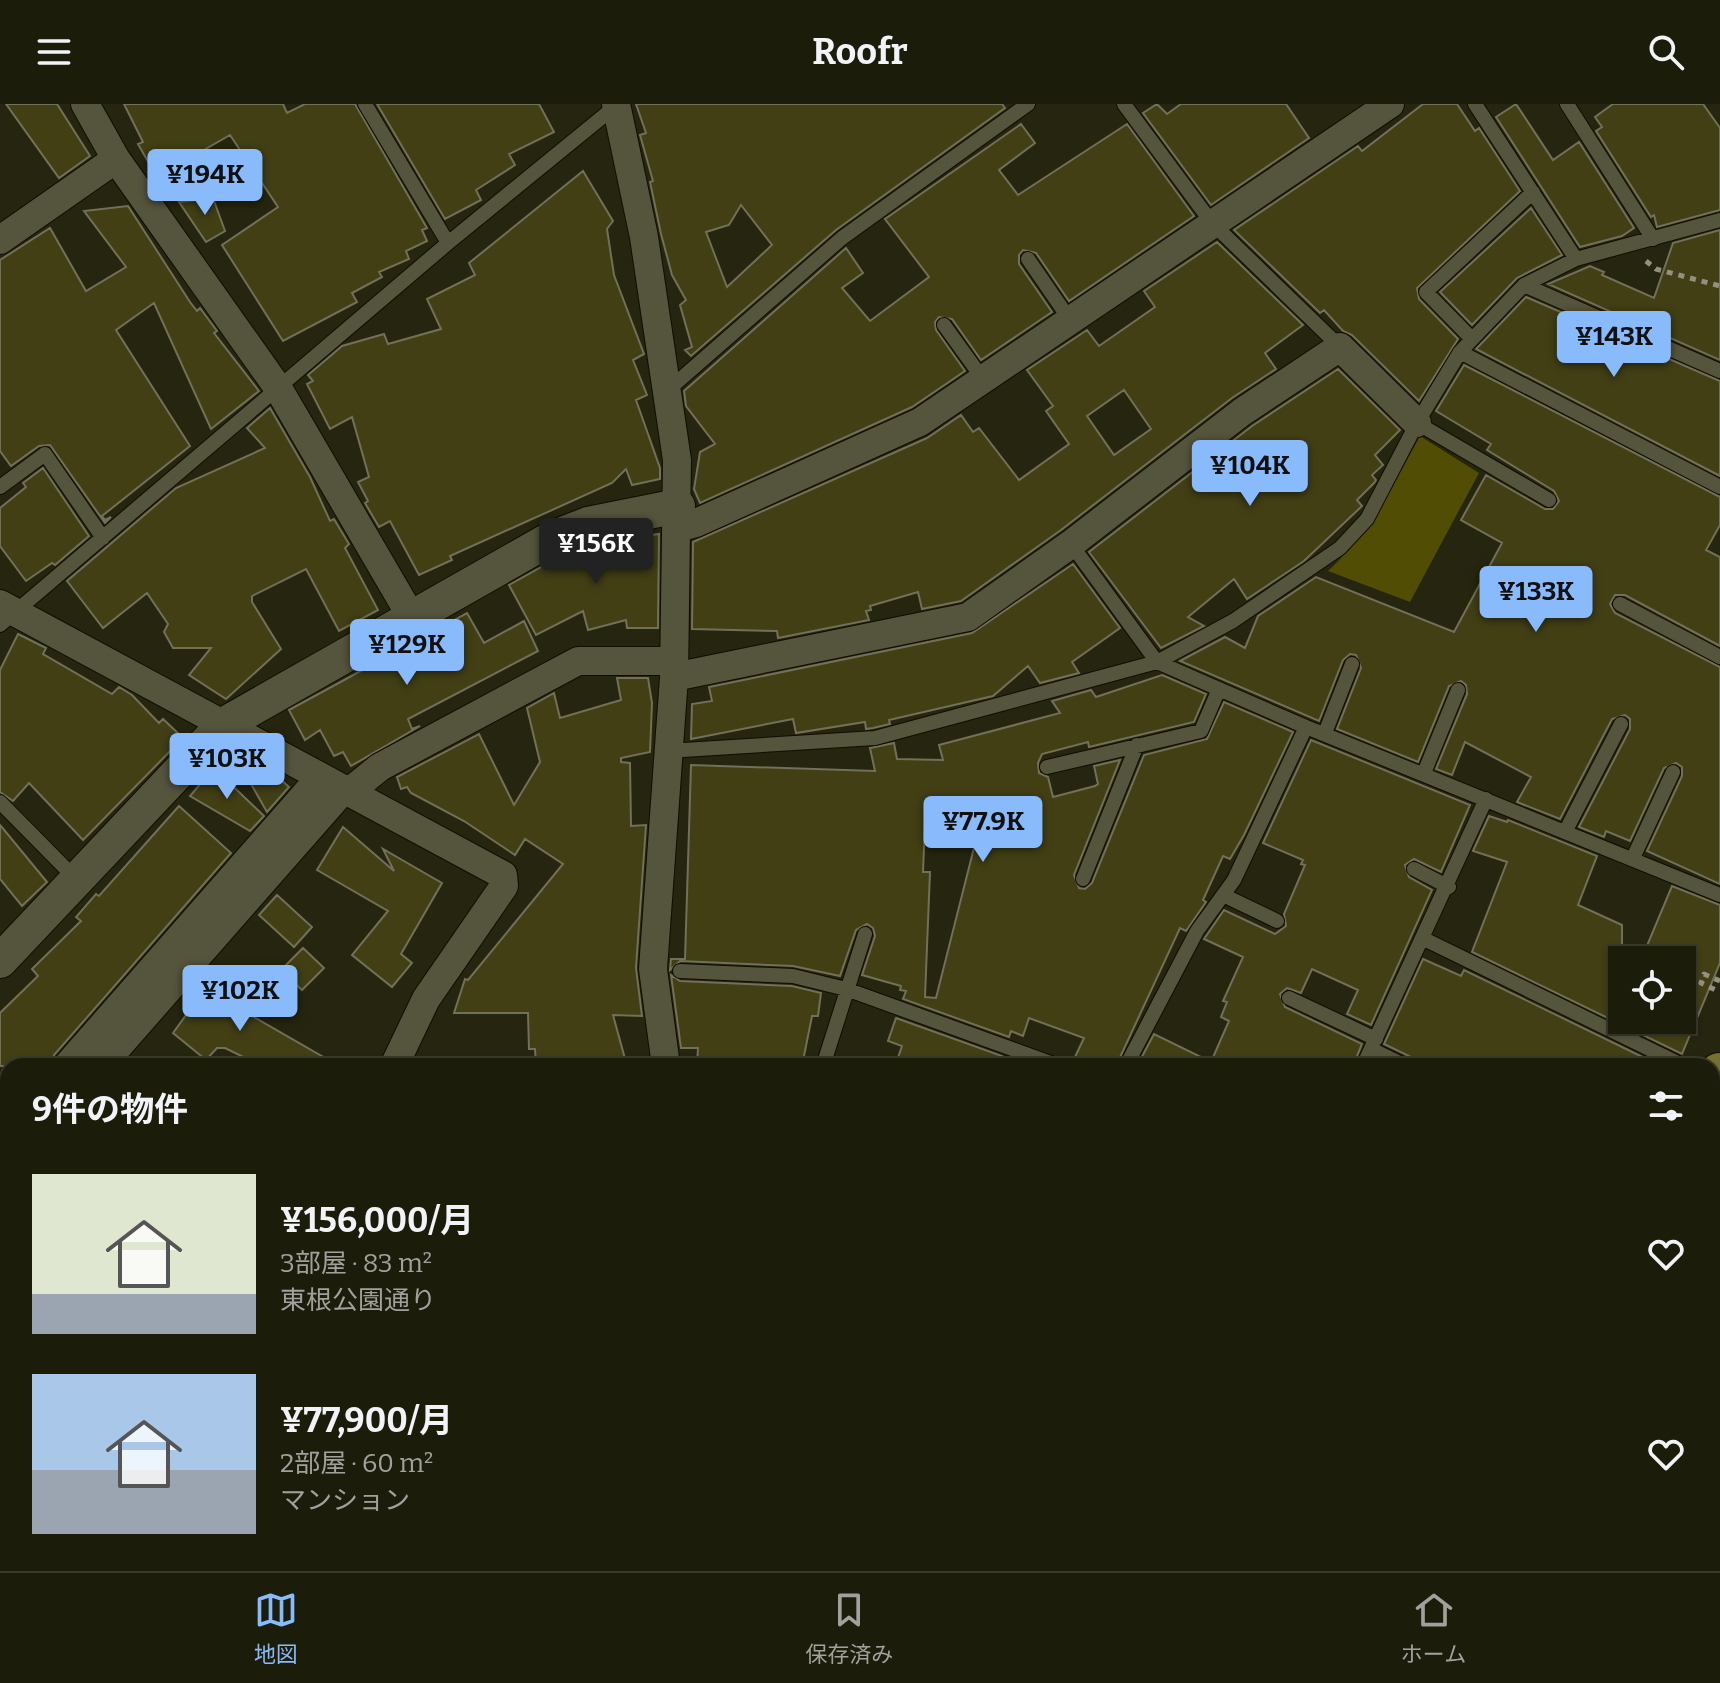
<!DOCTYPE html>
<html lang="ja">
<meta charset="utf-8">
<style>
body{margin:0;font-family:Bitter,"Noto Sans JP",serif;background:#292919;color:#f1f3f6;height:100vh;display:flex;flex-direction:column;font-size:30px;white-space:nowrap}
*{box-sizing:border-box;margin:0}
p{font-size:26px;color:#a0a19d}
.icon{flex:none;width:44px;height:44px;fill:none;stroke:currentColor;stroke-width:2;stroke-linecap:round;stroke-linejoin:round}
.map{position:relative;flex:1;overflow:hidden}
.side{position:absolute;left:0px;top:954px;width:1720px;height:514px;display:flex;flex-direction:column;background:#1c1c0b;border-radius:24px 24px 0 0;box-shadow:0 2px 6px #0004,0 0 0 2px #3a3a2c}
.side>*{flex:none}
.buttons{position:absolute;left:1608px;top:842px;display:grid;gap:16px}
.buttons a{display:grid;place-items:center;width:88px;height:88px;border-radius:0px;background:#1c1c0b;box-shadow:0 2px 6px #0004,0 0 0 2px #3a3a2c;font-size:40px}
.price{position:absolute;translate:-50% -68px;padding:0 18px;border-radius:8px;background:#88bafc;color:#111;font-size:26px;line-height:52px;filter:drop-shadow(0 2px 4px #0008)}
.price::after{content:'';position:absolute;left:50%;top:48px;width:24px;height:18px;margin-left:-12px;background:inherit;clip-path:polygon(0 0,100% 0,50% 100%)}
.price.current{background:#222;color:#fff}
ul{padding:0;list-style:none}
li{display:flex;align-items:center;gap:24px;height:200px;padding:0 32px}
li span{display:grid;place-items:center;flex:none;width:224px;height:160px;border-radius:0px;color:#555}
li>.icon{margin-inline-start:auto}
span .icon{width:96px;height:96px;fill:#fffc;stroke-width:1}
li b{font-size:34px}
h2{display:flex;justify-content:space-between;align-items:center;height:96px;padding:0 32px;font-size:34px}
header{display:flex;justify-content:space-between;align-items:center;height:104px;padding:0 32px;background:#1c1c0b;font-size:36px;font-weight:700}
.tabs{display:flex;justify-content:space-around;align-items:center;height:112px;border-top:2px solid #3a3a2c;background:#1c1c0b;font-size:22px;color:#a0a19d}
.tabs a{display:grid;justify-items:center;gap:4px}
.tabs .current{color:#88bafc}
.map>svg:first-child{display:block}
.green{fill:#524d04}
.building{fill:#423f15;stroke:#717058;stroke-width:2;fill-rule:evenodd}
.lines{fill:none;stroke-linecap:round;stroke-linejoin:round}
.service-casing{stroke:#0f0e00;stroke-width:16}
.minor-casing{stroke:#0f0e00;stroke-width:30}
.tertiary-casing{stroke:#0f0e00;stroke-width:36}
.primary-casing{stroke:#0f0e00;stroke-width:46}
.path{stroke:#929180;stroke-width:5;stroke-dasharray:6 6;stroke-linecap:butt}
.service{stroke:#55543d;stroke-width:14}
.minor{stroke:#55543d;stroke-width:28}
.tertiary{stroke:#55543d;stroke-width:34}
.primary{stroke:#757130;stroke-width:44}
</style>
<header><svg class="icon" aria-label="menu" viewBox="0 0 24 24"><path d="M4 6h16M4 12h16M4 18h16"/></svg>Roofr<svg class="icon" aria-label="search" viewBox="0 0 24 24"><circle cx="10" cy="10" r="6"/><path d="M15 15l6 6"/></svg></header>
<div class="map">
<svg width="1720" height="1467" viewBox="0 0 1720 1467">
<rect width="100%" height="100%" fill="#26250f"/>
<path class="green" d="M 1420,332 L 1479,369 L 1410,498 L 1328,467 C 1370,428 1393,381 1420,332 Z"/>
<path class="building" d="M 6,0 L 57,0 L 90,52 L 59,74 Z
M 124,0 L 283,0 L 287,9 L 305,0 L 355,0 L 427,124 L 422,126 L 427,137 L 406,147 L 409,155 L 379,168 L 382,173 L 352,189 L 357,198 L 283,237 L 222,141 L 278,103 L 230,31 L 178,61 L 180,65 L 159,77 L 138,40 L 143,38 Z
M 377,0 L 539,0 L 554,28 L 509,50 L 515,61 L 476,86 L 481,96 L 445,115 Z
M 636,0 L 1002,0 L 1005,4 L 836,126 L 691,252 L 685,246 L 692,243 L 680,201 L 686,196 L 672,171 L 661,130 L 650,78 L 653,77 L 640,31 L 646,29 ZM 741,101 L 772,141 L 727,183 L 706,128 L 729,121 Z
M 1157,0 L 1167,10 L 1181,0 L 1286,0 L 1309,34 L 1211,101 L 1143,9 Z
M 1423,0 L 1457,0 L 1475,27 L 1479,24 L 1520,87 L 1417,184 L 1419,195 L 1458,235 L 1419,297 L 1352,231 L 1343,227 L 1324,206 L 1320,209 L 1234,126 L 1358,42 L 1362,47 Z
M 1516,0 L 1553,56 L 1579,38 L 1634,124 L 1622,132 L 1580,143 L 1496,13 Z
M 1613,0 L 1703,0 L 1720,24 L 1720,106 L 1657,123 L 1654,111 L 1651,113 L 1596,27 L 1602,23 L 1595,13 Z
M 1021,20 L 1035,39 L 999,66 L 1018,91 L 1127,20 L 1194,112 L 1069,197 L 1036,149 L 1023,146 L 1019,151 L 1019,160 L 1052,208 L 981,256 L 952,215 L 939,213 L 935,218 L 936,226 L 965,267 L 912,303 L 700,399 L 694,385 L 700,348 L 715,340 L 686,302 L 684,287 L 846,144 L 863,169 L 842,184 L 870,217 L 929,173 L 885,115 Z
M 583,67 L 613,117 L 607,125 L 614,171 L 644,250 L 633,256 L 647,291 L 636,296 L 660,364 L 660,375 L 632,381 L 626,365 L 612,379 L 450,452 L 452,456 L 419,471 L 390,417 L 379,423 L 365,399 L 368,397 L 358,378 L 369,373 L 352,313 L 330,325 L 307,280 L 313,277 L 308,271 L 342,242 L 384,230 L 388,240 L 441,225 L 427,195 L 475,171 L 469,159 Z
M 213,94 L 225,127 L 206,138 L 179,98 Z
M 128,102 L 190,198 L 197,207 L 200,204 L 217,227 L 214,229 L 259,287 L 211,325 L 154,199 L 116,226 L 190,342 L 102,412 L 105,416 L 111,413 L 105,419 L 50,341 L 39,342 L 11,362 L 0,347 L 0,156 L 50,124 L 86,187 L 126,163 L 84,107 Z
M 1531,104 L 1562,151 L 1517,174 L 1472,221 L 1440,188 Z
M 1720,126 L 1720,256 L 1548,180 L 1590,162 L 1604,168 L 1602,171 L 1654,194 L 1673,139 Z
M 1217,138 L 1303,221 L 1265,249 L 1276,265 L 1232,294 L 1061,426 L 961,497 L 922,505 L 918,488 L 870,502 L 871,506 L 866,507 L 869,516 L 778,534 L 777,527 L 692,525 L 693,438 L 927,334 L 961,311 L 973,328 L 979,324 L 1019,376 L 1069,340 L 1046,307 L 1053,302 L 1027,266 L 1087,226 L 1099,242 L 1155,203 L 1144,187 ZM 1124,286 L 1151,325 L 1114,351 L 1087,312 Z
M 1526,193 L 1720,277 L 1720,372 L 1476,245 Z
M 1464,261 L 1720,393 L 1720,421 L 1706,446 L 1720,453 L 1720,542 L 1625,491 L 1615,491 L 1610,500 L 1615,509 L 1720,563 L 1720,780 L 1647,747 L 1682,672 L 1682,663 L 1676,659 L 1664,664 L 1630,737 L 1606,727 L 1604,733 L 1579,723 L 1630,625 L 1630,615 L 1625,611 L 1612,615 L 1560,715 L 1517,698 L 1531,673 L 1465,638 L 1452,671 L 1436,665 L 1467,590 L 1466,581 L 1461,577 L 1449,582 L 1418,658 L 1337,625 L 1361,564 L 1356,551 L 1350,550 L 1343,556 L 1319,617 L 1180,557 L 1225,533 L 1245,544 L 1258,512 L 1316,473 L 1454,528 L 1502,439 L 1461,416 L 1486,371 L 1545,405 L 1553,405 L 1559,397 L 1554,387 L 1487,346 L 1491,340 L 1436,307 Z
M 1338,265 L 1400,326 L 1375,351 L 1383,361 L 1372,371 L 1376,376 L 1374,379 L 1357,396 L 1362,402 L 1304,457 L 1247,495 L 1234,475 L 1188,513 L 1204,522 L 1161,544 L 1089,448 L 1252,322 Z
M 270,304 L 310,373 L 330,417 L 334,415 L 349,440 L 345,444 L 378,506 L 339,527 L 306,465 L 252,492 L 252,498 L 281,545 L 226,595 L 189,571 L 211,544 L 173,544 L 164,528 L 168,520 L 147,489 L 103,524 L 67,477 L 176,384 L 265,344 L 247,324 Z
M 43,364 L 89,432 L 55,461 L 52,459 L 26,477 L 0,442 L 0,404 L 26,383 L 23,379 Z
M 659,430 L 658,524 L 627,524 L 626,516 L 588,526 L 583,507 L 536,531 L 509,481 L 561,452 L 594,439 Z
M 1073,460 L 1120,524 L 1072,558 L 1079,569 L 1040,579 L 1028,562 L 993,592 L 889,616 L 890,620 L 873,624 L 866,625 L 865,618 L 796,629 L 793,615 L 691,635 L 692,600 L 712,597 L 709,583 L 972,529 Z
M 467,509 L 484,539 L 524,517 L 538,547 L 408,615 L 412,625 L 420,622 L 351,662 L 343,648 L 334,652 L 320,626 L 305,636 L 289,606 Z
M 18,530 L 46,544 L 43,550 L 112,590 L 119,583 L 132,591 L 159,619 L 163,615 L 183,634 L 83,736 L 29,679 L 13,697 L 0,688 L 0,566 Z
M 1162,571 L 1206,590 L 1194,618 L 1089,643 L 1088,638 L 1042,650 L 1038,659 L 1039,669 L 1048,673 L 1053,693 L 1095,682 L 1098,680 L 1094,662 L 1120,656 L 1074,771 L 1079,784 L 1085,785 L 1092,779 L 1144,651 L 1207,635 L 1224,598 L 1293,628 L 1244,731 L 1230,755 L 1223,752 L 1203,796 L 1206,798 L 1186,827 L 1180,824 L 1116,962 L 1095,962 L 1075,953 L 1084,934 L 1029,914 L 1023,932 L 1011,927 L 1009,933 L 903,895 L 906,887 L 900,886 L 901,882 L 862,871 L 875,832 L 873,824 L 867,820 L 856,826 L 840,872 L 793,862 L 680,857 L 670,866 L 671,855 L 685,855 L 691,661 L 875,667 L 870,644 L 894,639 L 897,655 L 943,656 L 939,641 L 1060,609 L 1052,597 L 1091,586 L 1096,593 ZM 925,719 L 980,720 L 936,894 L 925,893 L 930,768 L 923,768 Z
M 617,574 L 648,574 L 652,599 L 650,648 L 621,654 L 621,658 L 630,659 L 631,722 L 646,721 L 636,864 L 642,912 L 613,911 L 627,962 L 536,961 L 535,945 L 529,945 L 528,909 L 454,909 L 465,875 L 468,876 L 563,760 L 525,735 L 515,751 L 464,717 L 411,689 L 407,683 L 401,685 L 397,673 L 479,630 L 514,701 L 540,658 L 527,604 L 554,589 L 560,614 L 621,596 Z
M 1311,636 L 1470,701 L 1441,768 L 1414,755 L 1405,761 L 1409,773 L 1432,786 L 1371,921 L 1347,910 L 1358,886 L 1312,865 L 1301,889 L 1287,884 L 1280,890 L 1285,903 L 1362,940 L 1353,962 L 1137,962 L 1154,930 L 1211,958 L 1229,917 L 1221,913 L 1227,898 L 1223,897 L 1243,853 L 1204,835 L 1224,806 L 1275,830 L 1286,822 L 1284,810 L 1305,761 L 1301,760 L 1303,756 L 1263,739 Z
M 214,664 L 264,712 L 250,727 L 190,692 Z
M 268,664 L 289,683 L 267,708 L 251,680 Z
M 179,702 L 231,749 L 54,951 L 50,962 L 0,962 L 0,909 L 38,872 L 32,865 L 81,817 L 76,813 L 96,790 L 99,792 Z
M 1489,712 L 1507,718 L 1508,716 L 1597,752 L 1578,801 L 1622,821 L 1622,916 L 1682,916 L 1682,856 L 1641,856 L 1672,782 L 1720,801 L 1720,859 L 1682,950 L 1472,848 L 1507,758 L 1473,747 Z
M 0,721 L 47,778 L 22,802 L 0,775 Z
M 343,723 L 394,767 L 383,745 L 442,779 L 401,850 L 412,859 L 392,883 L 352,851 L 388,807 L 317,766 Z
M 277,791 L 312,823 L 294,843 L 259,811 Z
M 303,844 L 324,864 L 302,886 L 281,866 Z
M 1423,855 L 1461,872 L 1464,866 L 1661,962 L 1416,962 L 1411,953 L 1384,940 Z
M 671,871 L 680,877 L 792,882 L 821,889 L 818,912 L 812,912 L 802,962 L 697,962 L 698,944 L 681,944 Z
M 212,875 L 248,903 L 245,908 L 339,962 L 262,962 L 225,944 L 217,944 L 206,956 L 173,929 Z
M 896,914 L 1002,952 L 998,962 L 956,962 L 939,956 L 937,962 L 895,962 L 902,942 L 888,937 Z"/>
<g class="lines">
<defs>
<path id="service" d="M 365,0 L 448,139
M 1124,0 L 1212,119 L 1340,243
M 1475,0 L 1576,155
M 1567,0 L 1653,135
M 1028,155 L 1070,216
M 1524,181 L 1720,267
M 944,221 L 983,275
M 1471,234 L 1426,188 L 1533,88
M 1460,248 L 1720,383
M 668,286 L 842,134 L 1028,0
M 1417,319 L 1549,396
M 0,383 L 45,350 L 103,434
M 1071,440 L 1157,558 L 1306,623 L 1720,791
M 1620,500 L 1720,553
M 0,521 L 448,139 L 617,1
M 1325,629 L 1352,560
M 667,647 L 875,634 L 1157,558 L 1233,517 L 1340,444 L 1367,415 L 1417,319 L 1460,248 L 1524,181 L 1576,155 L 1720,116
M 1047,663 L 1201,627 L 1219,585
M 1424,669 L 1458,586
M 0,698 L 77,776
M 1565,728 L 1621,620
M 1633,754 L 1673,668
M 1414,765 L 1449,783
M 1083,775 L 1137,641
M 1223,791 L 1277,817
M 1424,835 L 1684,962
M 680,867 L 793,872 L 846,885 L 1059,962
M 1289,894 L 1376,935
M 1371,945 L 1406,962
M 823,962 L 865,830
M 1126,962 L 1197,827 L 1234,776 L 1306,623
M 1363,962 L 1486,695
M 1712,1371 L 1720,1374
M 725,1460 L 742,1467
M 1283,1460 L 1291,1464
M 490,1467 L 492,1460
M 821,1467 L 824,1460
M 1140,1467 L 1143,1460
M 1336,1467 L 1339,1460
M 1658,1467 L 1661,1460"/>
<path id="minor" d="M 85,0 L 116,55 L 278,284 L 412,514
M 616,0 L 644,133 L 677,356 L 674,573 L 653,865 L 666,962
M 0,136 L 116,55
M 678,424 L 696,419 L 920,318 L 1390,0
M 0,500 L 503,771 L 504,782 L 426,895 L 394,962
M 674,573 L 968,513 L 1071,440 L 1242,308 L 1340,243 L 1417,319
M 349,688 L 380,663 L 578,557 L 674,557
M 67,962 L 311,684 L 326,677
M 101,962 L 344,685
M 0,1040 L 8,1031
M 0,1078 L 8,1069
M 0,1182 L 8,1185
M 657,1460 L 658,1467
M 1705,1460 L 1720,1467
M 23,1467 L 25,1460
M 327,1467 L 327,1460"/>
<path id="tertiary" d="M 0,857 L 223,621 L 552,434 L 588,420 L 678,402"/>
<path id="primary" d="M 1712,988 L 1720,971
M 1712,1074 L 1720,1056
M 1481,1467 L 1484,1460
M 1531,1467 L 1534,1460"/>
</defs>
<use href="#service" class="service-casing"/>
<use href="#minor" class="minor-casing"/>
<use href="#tertiary" class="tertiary-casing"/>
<use href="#primary" class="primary-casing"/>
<path class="path" d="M 1646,157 L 1656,165 L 1720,182
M 1720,877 L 1704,870 L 1701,879 L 1720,888"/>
<use href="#service" class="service"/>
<use href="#minor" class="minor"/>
<use href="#tertiary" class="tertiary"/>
<use href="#primary" class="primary"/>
</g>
</svg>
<div class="buttons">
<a><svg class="icon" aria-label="locate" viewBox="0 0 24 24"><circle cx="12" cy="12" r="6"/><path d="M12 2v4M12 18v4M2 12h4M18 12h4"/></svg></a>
</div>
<b class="price" style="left:205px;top:113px">¥194K</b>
<b class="price" style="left:1614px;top:275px">¥143K</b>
<b class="price" style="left:1250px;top:404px">¥104K</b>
<b class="price current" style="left:596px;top:482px">¥156K</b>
<b class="price" style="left:1536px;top:530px">¥133K</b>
<b class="price" style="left:407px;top:583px">¥129K</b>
<b class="price" style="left:227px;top:697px">¥103K</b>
<b class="price" style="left:983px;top:760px">¥77.9K</b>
<b class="price" style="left:240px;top:929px">¥102K</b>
<section class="side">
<h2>9件の物件<svg class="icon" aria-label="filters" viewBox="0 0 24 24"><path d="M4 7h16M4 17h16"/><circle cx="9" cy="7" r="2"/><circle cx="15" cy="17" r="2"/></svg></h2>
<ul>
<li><span style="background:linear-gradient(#dfe7d0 75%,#9aa5b1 0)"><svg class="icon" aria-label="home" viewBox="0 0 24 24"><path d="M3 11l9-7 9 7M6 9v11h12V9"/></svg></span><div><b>¥156,000/月</b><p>3部屋 · 83 m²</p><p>東根公園通り</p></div><svg class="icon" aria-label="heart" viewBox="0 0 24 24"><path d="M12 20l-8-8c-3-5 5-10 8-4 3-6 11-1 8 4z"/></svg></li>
<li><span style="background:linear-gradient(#a9c7e8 60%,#9aa5b1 0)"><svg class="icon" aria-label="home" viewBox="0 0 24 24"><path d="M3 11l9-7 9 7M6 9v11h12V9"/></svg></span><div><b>¥77,900/月</b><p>2部屋 · 60 m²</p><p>マンション</p></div><svg class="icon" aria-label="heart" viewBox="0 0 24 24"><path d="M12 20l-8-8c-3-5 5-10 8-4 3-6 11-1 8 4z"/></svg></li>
</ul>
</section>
</div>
<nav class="tabs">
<a class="current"><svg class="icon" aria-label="map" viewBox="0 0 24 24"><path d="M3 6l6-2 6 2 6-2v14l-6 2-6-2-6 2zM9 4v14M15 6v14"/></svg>地図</a>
<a><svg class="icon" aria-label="saved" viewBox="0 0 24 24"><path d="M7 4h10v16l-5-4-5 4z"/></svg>保存済み</a>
<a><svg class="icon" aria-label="home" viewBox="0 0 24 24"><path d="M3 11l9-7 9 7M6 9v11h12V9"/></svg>ホーム</a>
</nav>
